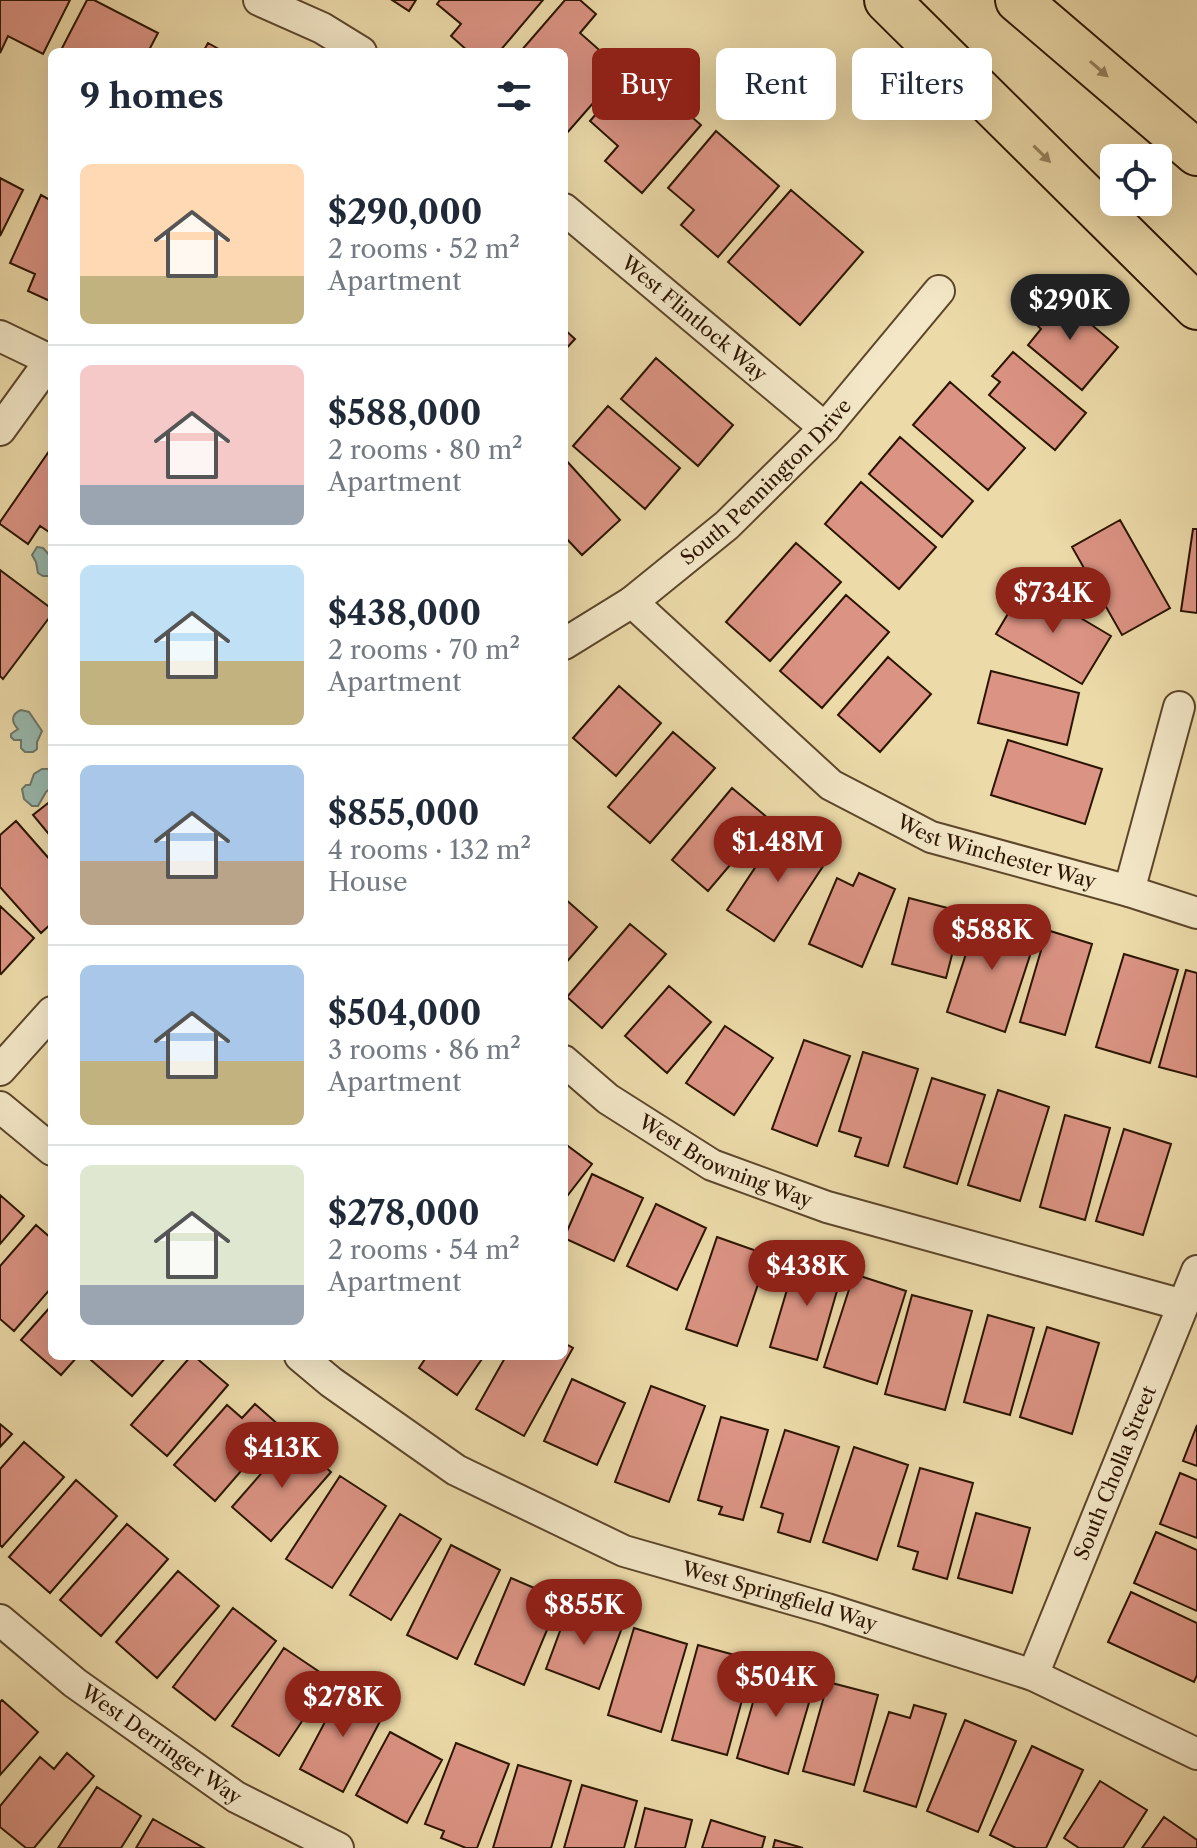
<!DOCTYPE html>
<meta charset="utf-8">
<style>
body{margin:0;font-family:"Libre Caslon Text",serif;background:#f2f2f3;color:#1f2937;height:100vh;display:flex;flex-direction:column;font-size:30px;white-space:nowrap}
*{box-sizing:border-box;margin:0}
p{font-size:26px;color:#747a83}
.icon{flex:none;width:44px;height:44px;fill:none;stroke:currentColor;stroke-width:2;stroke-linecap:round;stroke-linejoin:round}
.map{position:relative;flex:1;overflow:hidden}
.side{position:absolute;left:48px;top:48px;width:520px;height:1312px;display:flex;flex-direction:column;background:#fff;border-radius:12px;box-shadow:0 8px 32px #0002}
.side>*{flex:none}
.hud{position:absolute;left:592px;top:48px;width:484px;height:72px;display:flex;gap:16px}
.fabs{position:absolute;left:1100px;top:144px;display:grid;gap:16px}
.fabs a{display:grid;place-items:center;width:72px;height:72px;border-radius:12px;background:#fff;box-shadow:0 8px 32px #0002;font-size:40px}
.price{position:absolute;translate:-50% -68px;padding:0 18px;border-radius:28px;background:#8f2418;color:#fff;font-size:26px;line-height:52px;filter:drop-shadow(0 2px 4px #0008)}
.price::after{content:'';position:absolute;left:50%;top:48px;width:24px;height:18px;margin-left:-12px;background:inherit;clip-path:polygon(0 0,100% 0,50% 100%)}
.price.active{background:#222;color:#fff}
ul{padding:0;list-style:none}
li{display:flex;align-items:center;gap:24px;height:200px;padding:0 32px}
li+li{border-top:2px solid #e0e1e3}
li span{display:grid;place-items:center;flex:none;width:224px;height:160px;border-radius:12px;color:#555}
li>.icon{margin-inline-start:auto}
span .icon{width:96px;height:96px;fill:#fffc;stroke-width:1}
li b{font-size:34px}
h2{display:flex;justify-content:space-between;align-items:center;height:96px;padding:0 32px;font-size:34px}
.pill{padding:0 28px;border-radius:12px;background:#fff;box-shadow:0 8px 32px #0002;font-size:28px;line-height:72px}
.pill.active{background:#8f2418;color:#fff}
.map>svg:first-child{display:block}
.water{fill:#9abaaf;stroke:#6e7869;stroke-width:2}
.building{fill:#db9383;stroke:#2c1500;stroke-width:2}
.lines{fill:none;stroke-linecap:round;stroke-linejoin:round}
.street-casing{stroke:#5c462a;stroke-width:34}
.highway-casing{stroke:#2c1500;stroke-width:48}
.street{stroke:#f3e7c7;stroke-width:30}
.highway{stroke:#ecdaa9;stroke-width:44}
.oneway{fill:#96815d}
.labels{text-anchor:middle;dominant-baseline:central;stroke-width:6;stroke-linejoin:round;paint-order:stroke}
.street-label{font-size:20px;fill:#2c1500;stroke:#f3e7c7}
</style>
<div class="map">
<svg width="1197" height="1848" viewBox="0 0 1197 1848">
<rect width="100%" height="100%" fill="#ecdaa9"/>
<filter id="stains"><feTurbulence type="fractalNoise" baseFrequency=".0025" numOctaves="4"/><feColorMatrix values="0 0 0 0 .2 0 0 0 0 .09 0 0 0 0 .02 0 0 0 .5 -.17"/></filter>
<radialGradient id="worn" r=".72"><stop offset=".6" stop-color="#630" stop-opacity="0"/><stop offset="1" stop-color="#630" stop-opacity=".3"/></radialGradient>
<path class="water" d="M 37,547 L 43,548 L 52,558 L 52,576 L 43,576 L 38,573 L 36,562 L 32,555 Z
M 21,710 L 29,712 L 42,731 L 37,742 L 37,749 L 33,752 L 25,752 L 21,748 L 21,740 L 14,740 L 11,737 L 11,734 L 18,729 C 11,722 11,714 21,710 Z
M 42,769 L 52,769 L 52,787 L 46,792 L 38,806 L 32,806 L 24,799 L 22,789 L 26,785 L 30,785 L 34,774 Z"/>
<path class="building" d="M 0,0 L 70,0 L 43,54 L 8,36 L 0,53 Z
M 87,0 L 94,0 L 158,33 L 148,52 L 60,52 Z
M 392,0 L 416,0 L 409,11 Z
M 440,0 L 543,0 L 499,52 L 469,52 L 451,36 L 461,24 L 437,4 Z
M 565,0 L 580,0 L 596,14 L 580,33 L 622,70 L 567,133 L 564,131 L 564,52 L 520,52 Z
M 208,43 L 224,52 L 203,52 Z
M 636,68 L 701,125 L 642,193 L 605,161 L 618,146 L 590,121 Z
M 716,131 L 779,186 L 718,257 L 681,225 L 694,210 L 668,188 Z
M 0,178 L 23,190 L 0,236 Z
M 791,190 L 863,252 L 800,325 L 728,262 Z
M 41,195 L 52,201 L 52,302 L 28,291 L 35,274 L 10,263 Z
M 1054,293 L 1118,347 L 1082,390 L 1028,345 L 1041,329 L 1032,320 Z
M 564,329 L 575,339 L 564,351 Z
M 1013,352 L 1086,413 L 1055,450 L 989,395 L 1000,382 L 992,376 Z
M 656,358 L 733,425 L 698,466 L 621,399 Z
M 950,382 L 1025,448 L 988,490 L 913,425 Z
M 608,406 L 680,468 L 645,509 L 573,446 Z
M 900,437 L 973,501 L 942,537 L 869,474 Z
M 52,447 L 52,534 L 40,526 L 28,544 L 0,524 L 0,522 Z
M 564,458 L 620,520 L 582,555 L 564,536 Z
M 861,482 L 936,547 L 899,589 L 825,524 Z
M 1120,520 L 1170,608 L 1122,635 L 1072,547 Z
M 1193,529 L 1197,529 L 1197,613 L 1181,611 Z
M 796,543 L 841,582 L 770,661 L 726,622 Z
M 0,570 L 52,609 L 52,614 L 3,679 L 0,676 Z
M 1025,585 L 1111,636 L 1082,684 L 996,634 Z
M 846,595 L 889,632 L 822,708 L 780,671 Z
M 888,657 L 931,694 L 880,752 L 838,715 Z
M 991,671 L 1079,693 L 1067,745 L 978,723 Z
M 619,686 L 661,723 L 616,776 L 573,738 Z
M 673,732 L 715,768 L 650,843 L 608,807 Z
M 1008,740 L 1102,769 L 1085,824 L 991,795 Z
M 732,788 L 769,819 L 708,891 L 672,860 Z
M 52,800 L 52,838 L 33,815 Z
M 16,821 L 52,862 L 52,923 L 41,933 L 0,887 L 0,835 Z
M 782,827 L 829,857 L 774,941 L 727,910 Z
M 859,873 L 895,889 L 862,967 L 809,944 L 837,878 L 853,886 Z
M 564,898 L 597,927 L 564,965 Z
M 909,898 L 963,912 L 946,978 L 892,964 Z
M 0,906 L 34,938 L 1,974 L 0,973 Z
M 980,911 L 1038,931 L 1005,1032 L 947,1012 Z
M 630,924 L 666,954 L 602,1028 L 567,997 Z
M 1047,930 L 1092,944 L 1065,1035 L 1020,1022 Z
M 1124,954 L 1178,970 L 1150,1063 L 1096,1047 Z
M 1186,970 L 1197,973 L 1197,1077 L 1159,1067 Z
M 669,986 L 711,1022 L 667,1073 L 625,1036 Z
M 725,1026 L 773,1058 L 734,1115 L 686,1083 Z
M 804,1040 L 850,1056 L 817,1146 L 772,1129 Z
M 863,1052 L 918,1069 L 888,1166 L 855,1156 L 861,1138 L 839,1131 Z
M 932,1078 L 985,1095 L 957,1184 L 904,1167 Z
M 998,1090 L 1049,1107 L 1020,1201 L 968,1185 Z
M 1065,1115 L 1110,1128 L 1085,1220 L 1040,1207 Z
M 1124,1129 L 1171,1144 L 1143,1235 L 1096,1221 Z
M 564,1143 L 592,1164 L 564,1200 Z
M 592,1174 L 643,1198 L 614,1261 L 564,1238 Z
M 0,1195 L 24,1216 L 0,1244 Z
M 656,1204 L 706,1228 L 677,1290 L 627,1266 Z
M 36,1225 L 52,1239 L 52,1287 L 14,1331 L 0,1319 L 0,1266 Z
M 717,1237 L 768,1255 L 737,1346 L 686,1329 Z
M 797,1256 L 843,1270 L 817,1360 L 770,1347 Z
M 854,1274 L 906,1291 L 877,1384 L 824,1367 Z
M 912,1295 L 972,1311 L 945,1410 L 885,1394 Z
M 52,1305 L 52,1356 L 78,1356 L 61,1375 L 21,1340 Z
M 988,1315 L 1034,1328 L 1010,1415 L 964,1402 Z
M 1047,1327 L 1099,1343 L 1072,1434 L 1020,1417 Z
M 564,1343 L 573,1348 L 524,1436 L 476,1409 L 506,1356 L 564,1356 Z
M 94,1356 L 167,1356 L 132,1396 L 91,1360 Z
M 191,1356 L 194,1356 L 228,1385 L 167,1456 L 131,1425 Z
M 427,1356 L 484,1356 L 457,1395 L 419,1368 Z
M 572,1379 L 625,1403 L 597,1465 L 544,1441 Z
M 651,1386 L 705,1406 L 669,1502 L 615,1482 Z
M 255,1404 L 280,1426 L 215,1501 L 174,1465 L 227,1405 L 242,1418 Z
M 721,1417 L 768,1430 L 743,1520 L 719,1514 L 722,1507 L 698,1500 Z
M 0,1424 L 12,1434 L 0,1447 Z
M 1197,1425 L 1197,1466 L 1183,1461 Z
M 785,1430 L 839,1447 L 810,1542 L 778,1532 L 783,1514 L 761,1507 Z
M 292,1438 L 331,1472 L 271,1541 L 232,1507 Z
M 24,1442 L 64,1477 L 2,1547 L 0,1545 L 0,1469 Z
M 854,1447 L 908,1465 L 877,1560 L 823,1542 Z
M 920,1468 L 973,1483 L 947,1579 L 913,1569 L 918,1552 L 898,1546 Z
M 1180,1473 L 1197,1480 L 1197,1538 L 1160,1524 Z
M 340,1476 L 386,1506 L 332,1588 L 286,1559 Z
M 76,1480 L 117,1516 L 50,1593 L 9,1557 Z
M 976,1513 L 1030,1528 L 1012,1593 L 958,1578 Z
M 400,1514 L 441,1539 L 391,1620 L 350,1595 Z
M 127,1524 L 168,1559 L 101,1636 L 60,1600 Z
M 1156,1532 L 1197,1550 L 1197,1611 L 1134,1583 Z
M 451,1545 L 500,1570 L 457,1659 L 407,1635 Z
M 178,1571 L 219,1606 L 157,1678 L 116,1642 Z
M 511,1578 L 560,1599 L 524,1685 L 475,1664 Z
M 1131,1592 L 1197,1623 L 1197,1675 L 1194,1682 L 1108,1642 Z
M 570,1604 L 623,1625 L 599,1689 L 546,1669 Z
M 233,1608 L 276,1641 L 215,1720 L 173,1687 Z
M 634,1628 L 687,1644 L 661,1732 L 608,1715 Z
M 698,1645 L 753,1660 L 727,1755 L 672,1740 Z
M 284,1648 L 330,1679 L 279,1756 L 232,1726 Z
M 764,1664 L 816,1679 L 788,1774 L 737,1758 Z
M 828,1682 L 878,1695 L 854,1785 L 803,1771 Z
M 344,1686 L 387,1708 L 343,1792 L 300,1769 Z
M 2,1700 L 38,1732 L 0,1775 L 0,1702 Z
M 914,1705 L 946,1714 L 916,1807 L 864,1791 L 889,1712 L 910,1718 Z
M 965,1720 L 1016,1741 L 978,1832 L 927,1811 Z
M 390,1732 L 442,1760 L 407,1823 L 356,1795 Z
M 456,1743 L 509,1764 L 477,1848 L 466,1848 L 441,1838 L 444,1831 L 425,1824 Z
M 1032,1746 L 1083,1770 L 1046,1848 L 1016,1848 L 990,1835 Z
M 67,1753 L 94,1776 L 34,1848 L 26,1848 L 0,1827 L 0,1806 L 40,1757 L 54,1769 Z
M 518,1765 L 571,1781 L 551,1848 L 493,1848 Z
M 1100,1781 L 1147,1810 L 1123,1848 L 1079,1848 L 1064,1838 Z
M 582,1785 L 637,1801 L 624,1848 L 564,1848 Z
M 97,1787 L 141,1816 L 121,1848 L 58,1848 Z
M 645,1808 L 692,1820 L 685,1848 L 635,1848 Z
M 1164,1817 L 1197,1840 L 1197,1848 L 1142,1848 Z
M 153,1819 L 204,1848 L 136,1848 Z
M 711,1820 L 765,1837 L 762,1848 L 702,1848 Z
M 775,1840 L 803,1848 L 773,1848 Z"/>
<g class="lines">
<defs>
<g id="street">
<path d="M 259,0 L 322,28 L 361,52"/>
<path id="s1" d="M 564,209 L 825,428"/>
<path d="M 0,336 L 52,361"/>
<path d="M 0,430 L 50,361"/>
<path id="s2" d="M 632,602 L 831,785 L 931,837 L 1129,891 L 1197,913"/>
<path id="s3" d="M 564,644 L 632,602 L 727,525 L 825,428 L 939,291"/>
<path d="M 1129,891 L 1179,707"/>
<path id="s4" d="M 564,1061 L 608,1099 L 712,1165 L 827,1207 L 1183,1305"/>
<path d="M 0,1070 L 52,1012"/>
<path d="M 0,1107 L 52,1150"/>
<path id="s5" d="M 300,1356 L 331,1382 L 456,1470 L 624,1551 L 827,1609 L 1033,1675 L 1197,1754"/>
<path id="s6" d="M 0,1620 L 75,1683 L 236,1797 L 338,1848"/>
<path id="s7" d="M 1033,1675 L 1197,1271"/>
</g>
<path id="highway" d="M 887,0 L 1197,307
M 1018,0 L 1197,153"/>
</defs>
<use href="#street" class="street-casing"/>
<use href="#highway" class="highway-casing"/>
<use href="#street" class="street"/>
<use href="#highway" class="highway"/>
</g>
<defs><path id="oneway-solid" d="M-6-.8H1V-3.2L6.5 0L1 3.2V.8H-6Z" transform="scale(2)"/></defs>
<g class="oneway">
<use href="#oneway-solid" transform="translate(1099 69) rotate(41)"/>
<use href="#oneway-solid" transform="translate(1042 154) rotate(45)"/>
</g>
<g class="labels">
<g class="street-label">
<text stroke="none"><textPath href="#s1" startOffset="170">West Flintlock Way</textPath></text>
<text stroke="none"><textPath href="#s3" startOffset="260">South Pennington Drive</textPath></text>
<text stroke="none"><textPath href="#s2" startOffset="450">West Winchester Way</textPath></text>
<text stroke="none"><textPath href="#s4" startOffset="192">West Browning Way</textPath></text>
<text stroke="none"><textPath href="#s7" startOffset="218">South Cholla Street</textPath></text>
<text stroke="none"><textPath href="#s5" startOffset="542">West Springfield Way</textPath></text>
<text stroke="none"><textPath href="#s6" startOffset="204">West Derringer Way</textPath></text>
</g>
</g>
<rect width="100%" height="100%" filter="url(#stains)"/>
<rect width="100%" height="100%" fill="url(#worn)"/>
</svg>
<div class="fabs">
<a><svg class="icon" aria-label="locate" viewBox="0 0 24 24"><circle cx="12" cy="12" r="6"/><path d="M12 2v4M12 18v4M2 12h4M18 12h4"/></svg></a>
</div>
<b class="price active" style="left:1070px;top:342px">$290K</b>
<b class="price" style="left:1053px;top:635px">$734K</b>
<b class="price" style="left:778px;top:884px">$1.48M</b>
<b class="price" style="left:992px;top:972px">$588K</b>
<b class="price" style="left:807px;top:1308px">$438K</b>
<b class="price" style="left:282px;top:1490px">$413K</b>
<b class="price" style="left:584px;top:1647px">$855K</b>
<b class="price" style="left:776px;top:1719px">$504K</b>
<b class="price" style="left:343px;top:1739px">$278K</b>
<div class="hud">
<a class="pill active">Buy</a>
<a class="pill">Rent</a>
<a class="pill">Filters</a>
</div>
<section class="side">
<h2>9 homes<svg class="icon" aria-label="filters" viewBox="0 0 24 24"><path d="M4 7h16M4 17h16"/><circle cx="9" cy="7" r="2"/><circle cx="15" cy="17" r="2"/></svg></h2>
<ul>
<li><span style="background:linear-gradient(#ffd9b3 70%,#c2b280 0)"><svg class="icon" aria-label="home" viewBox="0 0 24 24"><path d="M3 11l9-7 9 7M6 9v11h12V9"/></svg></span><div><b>$290,000</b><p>2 rooms · 52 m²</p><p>Apartment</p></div></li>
<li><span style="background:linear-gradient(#f6c9c9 75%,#9aa5b1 0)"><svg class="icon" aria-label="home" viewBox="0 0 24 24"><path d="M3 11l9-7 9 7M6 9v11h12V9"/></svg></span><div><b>$588,000</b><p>2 rooms · 80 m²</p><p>Apartment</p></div></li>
<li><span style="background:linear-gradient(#bfe0f5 60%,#c2b280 0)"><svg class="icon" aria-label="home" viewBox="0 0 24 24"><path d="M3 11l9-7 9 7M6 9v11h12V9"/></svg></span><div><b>$438,000</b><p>2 rooms · 70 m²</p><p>Apartment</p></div></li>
<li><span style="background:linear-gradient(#a9c7e8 60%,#b9a48a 0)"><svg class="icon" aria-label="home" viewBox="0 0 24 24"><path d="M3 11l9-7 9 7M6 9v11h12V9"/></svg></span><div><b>$855,000</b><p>4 rooms · 132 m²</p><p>House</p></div></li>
<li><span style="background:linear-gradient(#a9c7e8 60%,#c2b280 0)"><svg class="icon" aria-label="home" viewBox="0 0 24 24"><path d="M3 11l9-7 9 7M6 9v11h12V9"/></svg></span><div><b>$504,000</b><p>3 rooms · 86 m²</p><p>Apartment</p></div></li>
<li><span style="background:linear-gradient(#dfe7d0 75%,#9aa5b1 0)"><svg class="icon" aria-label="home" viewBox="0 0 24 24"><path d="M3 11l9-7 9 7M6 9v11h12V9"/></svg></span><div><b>$278,000</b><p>2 rooms · 54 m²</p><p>Apartment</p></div></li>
</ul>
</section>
</div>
